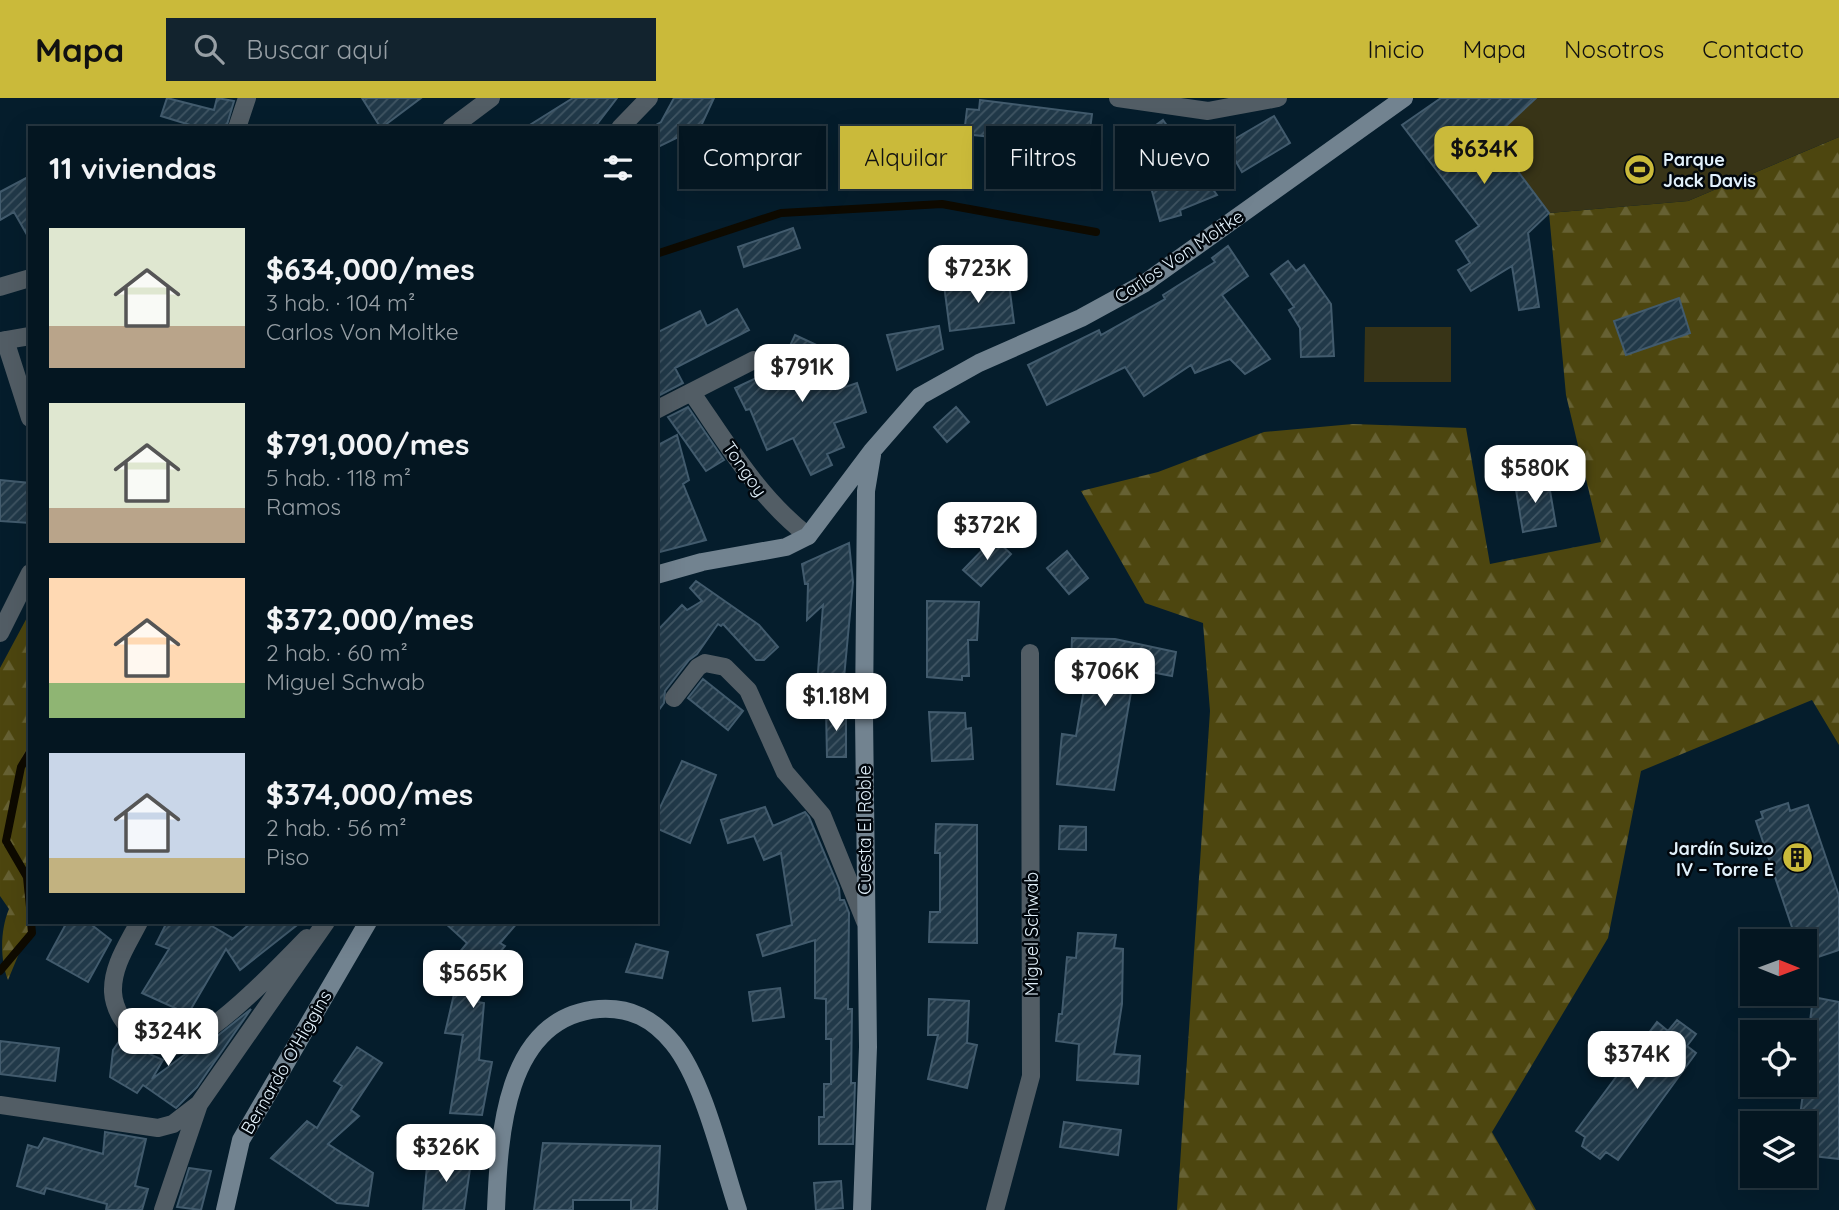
<!DOCTYPE html>
<html lang="es">
<meta charset="utf-8">
<style>
body{margin:0;font-family:Quicksand,sans-serif;background:#12232e;color:#f1f3f6;height:100vh;display:flex;flex-direction:column;font-size:26px;white-space:nowrap}
*{box-sizing:border-box;margin:0}
p{font-size:23px;color:#979fa5}
.icon{flex:none;width:38px;height:38px;fill:none;stroke:currentColor;stroke-width:2;stroke-linecap:round;stroke-linejoin:round}
.map{position:relative;flex:1;overflow:hidden}
.drawer{position:absolute;left:28px;top:28px;width:630px;height:798px;display:flex;flex-direction:column;background:#041621;border-radius:0px;box-shadow:0 7px 28px #0002,0 0 0 2px #25353f}
.drawer>*{flex:none}
.guide{position:absolute;left:679px;top:28px;width:665px;height:63px;display:flex;gap:14px}
.needle{width:46px;rotate:91deg}
.tools{position:absolute;left:1740px;top:831px;display:grid;gap:14px}
.tools a{display:grid;place-items:center;width:77px;height:77px;border-radius:0px;background:#041621;box-shadow:0 7px 28px #0002,0 0 0 2px #25353f;font-size:35px}
.price{position:absolute;translate:-50% -60px;padding:0 16px;border-radius:14px;background:#fff;color:#222;font-size:23px;line-height:46px;filter:drop-shadow(0 2px 4px #0008)}
.price::after{content:'';position:absolute;left:50%;top:42px;width:21px;height:16px;margin-left:-10px;background:inherit;clip-path:polygon(0 0,100% 0,50% 100%)}
.price.active{background:#caba3a;color:#111}
ul{padding:0;list-style:none}
li{display:flex;align-items:center;gap:21px;height:175px;padding:0 21px}
li span{display:grid;place-items:center;flex:none;width:196px;height:140px;border-radius:0px;color:#555}
li>.icon{margin-inline-start:auto}
span .icon{width:84px;height:84px;fill:#fffc;stroke-width:1}
li b{font-size:30px}
h2{display:flex;justify-content:space-between;align-items:center;height:84px;padding:0 21px;font-size:30px}
.pill{padding:0 24px;border-radius:0px;background:#041621;box-shadow:0 7px 28px #0002,0 0 0 2px #25353f;font-size:24px;line-height:63px}
.pill.active{background:#caba3a;color:#111}
header{display:flex;align-items:center;gap:42px;box-sizing:border-box;height:98px;padding:0 35px;background:#caba3a;color:#111}
header strong{font-size:33px}
nav{display:flex;gap:38px;margin-inline-start:auto;font-size:24px}
.search{width:490px;height:63px;background:#12232e;display:flex;align-items:center;gap:18px;box-sizing:border-box;padding:0 24px;border-radius:0px;color:#979fa5;font-size:26px}
.map>svg:first-child{display:block}
.forest{fill:url(#forest-firs)}
.park{fill:#383417}
.lines{fill:none;stroke-linecap:round;stroke-linejoin:round}
.stream{stroke:#0e0a00;stroke-width:8}
.building{fill:url(#building-hatch);stroke:#425b6d;stroke-width:2}
.minor{stroke:#525d65;stroke-width:18}
.secondary{stroke:#728390;stroke-width:18}
.labels{text-anchor:middle;dominant-baseline:central;stroke-width:5;stroke-linejoin:round;paint-order:stroke}
.poi-label{font-size:18px;font-weight:bold;fill:#e2f1fb;stroke:#01070d;text-anchor:start}
.street-label{font-size:18px;fill:#e2f1fb;stroke:#01070d}
</style>
<header>
<strong>Mapa</strong>
<div class="search"><svg class="icon" aria-label="search" viewBox="0 0 24 24"><circle cx="10" cy="10" r="6"/><path d="M15 15l6 6"/></svg>Buscar aquí</div>
<nav><a>Inicio</a><a>Mapa</a><a>Nosotros</a><a>Contacto</a></nav>
</header>
<div class="map">
<svg width="1839" height="1112" viewBox="0 0 1839 1112">
<defs>
<pattern id="forest-firs" width="22" height="20" patternUnits="userSpaceOnUse" patternTransform="scale(1.75)"><rect width="22" height="20" fill="#4d460f"/><path d="M5 1l3.5 6h-7zM16 11l3.5 6h-7z" fill="#666133"/></pattern>
<pattern id="building-hatch" width="6" height="6" patternUnits="userSpaceOnUse" patternTransform="scale(1.75)"><rect width="6" height="6" fill="#213949"/><path d="M-1 1l2-2M0 6l6-6M5 7l2-2" fill="none" stroke="#415664"/></pattern>
</defs>
<rect width="100%" height="100%" fill="#051d2c"/>
<path class="forest" d="M 1839,39 L 1839,647 L 1812,602 L 1641,673 L 1608,840 L 1492,1034 L 1536,1112 L 1177,1112 L 1210,613 L 1203,525 L 1145,505 L 1081,393 L 1158,374 L 1264,334 L 1353,326 L 1466,330 L 1490,466 L 1601,444 L 1566,297 L 1549,115 L 1688,103 Z
M 30,514 L 30,824 L 32,824 L 8,882 C 0,862 0,832 9,811 L 0,798 L 0,570 Z"/>
<path class="park" d="M 1463,0 L 1839,0 L 1839,39 L 1688,103 L 1549,115 Z
M 1365,229 L 1451,229 L 1451,284 L 1364,284 Z"/>
<g class="lines">
<path class="stream" d="M 656,156 L 781,115 L 942,106 L 1096,134
M 30,654 L 21,669 L 6,743 L 27,779 L 30,809
M 0,873 L 32,835 L 31,824"/>
</g>
<path class="building" d="M 167,0 L 214,12 L 217,0 L 234,3 L 226,30 L 200,30 L 161,18 Z
M 362,0 L 421,0 L 381,30 Z
M 573,0 L 617,0 L 594,30 L 525,30 Z
M 674,0 L 714,0 L 701,28 L 656,50 L 656,27 L 661,24 Z
M 1441,0 L 1536,0 L 1493,40 L 1549,115 L 1528,135 L 1539,209 L 1519,212 L 1512,168 L 1471,193 L 1458,172 L 1470,165 L 1456,143 L 1479,128 L 1402,27 Z
M 980,2 L 1092,16 L 1089,39 L 1069,36 L 1067,47 L 964,36 L 967,11 L 979,12 Z
M 1274,18 L 1290,45 L 1242,74 L 1226,46 Z
M 1163,22 L 1217,97 L 1180,112 L 1181,117 L 1160,123 L 1148,78 L 1126,49 Z
M 30,78 L 30,142 L 14,114 L 0,122 L 0,94 Z
M 793,130 L 800,150 L 744,169 L 738,149 Z
M 1228,148 L 1248,178 L 1222,197 L 1270,261 L 1245,276 L 1230,261 L 1195,275 L 1191,267 L 1144,298 L 1125,269 L 1047,307 L 1028,267 L 1099,232 L 1101,237 L 1165,201 L 1163,197 L 1215,164 L 1212,160 Z
M 1288,163 L 1296,173 L 1304,167 L 1331,206 L 1334,258 L 1301,259 L 1300,230 L 1289,212 L 1294,209 L 1271,176 Z
M 980,182 L 981,189 L 1009,186 L 1014,225 L 950,233 L 944,187 Z
M 1679,200 L 1690,235 L 1626,257 L 1614,223 Z
M 737,211 L 749,232 L 675,270 L 683,285 L 656,299 L 656,235 L 700,213 L 707,228 Z
M 939,228 L 943,251 L 897,272 L 887,237 Z
M 795,237 L 823,250 L 821,254 L 845,289 L 857,285 L 866,314 L 834,325 L 844,349 L 827,356 L 832,367 L 811,377 L 793,340 L 767,352 L 750,311 L 746,312 L 735,290 L 771,273 L 775,280 Z
M 688,309 L 724,362 L 706,373 L 668,319 Z
M 956,309 L 969,324 L 947,344 L 934,329 Z
M 677,337 L 689,382 L 683,386 L 706,442 L 656,455 L 656,348 Z
M 1548,381 L 1556,428 L 1523,434 L 1515,386 Z
M 0,382 L 30,385 L 30,425 L 0,423 Z
M 994,440 L 1011,456 L 981,488 L 963,472 Z
M 849,445 L 853,484 L 842,601 L 816,601 L 823,507 L 807,522 L 808,486 L 805,486 L 802,466 Z
M 1067,453 L 1088,480 L 1069,496 L 1047,470 Z
M 696,483 L 759,527 L 778,549 L 764,562 L 756,562 L 723,526 L 721,528 L 718,526 L 697,556 L 689,562 L 665,593 L 664,605 L 656,616 L 656,534 L 682,507 L 687,512 L 702,503 L 690,490 Z
M 927,503 L 979,504 L 977,542 L 968,542 L 969,578 L 962,578 L 962,582 L 927,579 Z
M 1072,540 L 1115,541 L 1176,554 L 1172,578 L 1135,571 L 1114,692 L 1057,686 L 1062,636 L 1076,638 L 1088,568 L 1071,567 Z
M 703,581 L 743,613 L 728,632 L 688,600 Z
M 826,611 L 846,611 L 846,659 L 827,659 Z
M 929,614 L 965,615 L 966,631 L 971,630 L 973,661 L 932,663 Z
M 682,663 L 716,677 L 690,745 L 656,730 L 656,718 Z
M 1788,705 L 1790,713 L 1808,707 L 1839,798 L 1839,852 L 1815,860 L 1809,843 L 1797,844 L 1756,723 L 1763,720 L 1761,714 Z
M 765,709 L 773,728 L 805,714 L 809,719 L 839,790 L 840,802 L 844,802 L 849,815 L 848,911 L 852,911 L 851,985 L 855,985 L 853,1046 L 819,1046 L 819,1019 L 824,1019 L 824,986 L 831,986 L 831,941 L 826,941 L 826,901 L 815,900 L 815,842 L 763,858 L 757,837 L 792,827 L 781,755 L 764,762 L 754,738 L 728,745 L 721,722 Z
M 936,726 L 977,727 L 977,845 L 929,844 L 930,814 L 940,814 L 940,755 L 935,755 Z
M 1060,728 L 1086,729 L 1086,752 L 1059,751 Z
M 67,824 L 88,824 L 111,842 L 88,884 L 47,861 Z
M 167,824 L 205,824 L 232,840 L 231,842 L 252,824 L 301,824 L 240,872 L 226,851 L 188,916 L 142,895 L 169,851 L 156,846 Z
M 444,824 L 518,824 L 500,845 L 505,848 L 494,861 L 478,904 L 484,905 L 479,962 L 492,964 L 482,1017 L 450,1015 L 463,937 L 445,935 L 463,857 L 459,855 L 467,845 Z
M 1078,835 L 1116,837 L 1114,850 L 1123,851 L 1122,906 L 1114,956 L 1140,958 L 1138,986 L 1077,982 L 1079,946 L 1056,943 L 1059,916 L 1062,916 L 1067,859 L 1076,860 Z
M 636,846 L 668,854 L 662,880 L 626,874 Z
M 780,890 L 784,919 L 753,923 L 749,894 Z
M 1813,899 L 1839,904 L 1839,1061 L 1804,1057 L 1804,1026 L 1799,1026 L 1804,987 L 1804,931 L 1809,932 Z
M 929,901 L 969,903 L 967,945 L 977,947 L 967,990 L 928,981 L 938,937 L 928,937 Z
M 251,911 L 197,989 L 176,1010 L 143,987 L 137,995 L 110,979 L 113,952 L 122,939 L 134,949 L 163,962 L 152,981 L 184,957 L 211,943 Z
M 1677,922 L 1696,936 L 1687,948 L 1696,955 L 1618,1062 L 1606,1054 L 1600,1061 L 1582,1048 L 1585,1039 L 1576,1033 L 1657,924 L 1668,933 Z
M 0,943 L 59,950 L 55,983 L 0,976 Z
M 357,949 L 382,965 L 351,1012 L 359,1018 L 328,1046 L 373,1075 L 368,1108 L 337,1105 L 271,1060 L 307,1023 L 317,1030 L 342,988 L 334,983 Z
M 1064,1024 L 1121,1032 L 1118,1057 L 1060,1049 Z
M 105,1034 L 146,1041 L 135,1088 L 148,1091 L 142,1112 L 106,1112 L 107,1106 L 46,1090 L 44,1096 L 17,1088 L 28,1047 L 38,1050 L 44,1040 L 103,1056 Z
M 543,1045 L 660,1048 L 657,1112 L 631,1112 L 631,1102 L 573,1102 L 573,1112 L 534,1112 Z
M 428,1057 L 471,1064 L 464,1112 L 423,1112 Z
M 189,1070 L 211,1073 L 201,1112 L 177,1109 Z
M 841,1083 L 843,1110 L 816,1112 L 814,1085 Z"/>
<g class="lines">
<path class="minor" d="M 1118,0 L 1208,13 L 1278,0
M 237,30 L 247,0
M 451,30 L 491,0
M 620,30 L 649,0
M 0,189 L 30,180
M 5,242 L 30,320
M 0,243 L 30,238
M 692,295 C 728,347 758,399 808,438
M 656,312 L 754,262
M 0,535 L 30,475
M 674,600 L 698,569 L 705,565 L 725,569 L 748,592 L 785,674 L 822,717 L 865,823
M 139,824 C 128,846 112,868 113,894 C 115,929 156,962 190,943 C 228,922 276,872 307,840
M 0,1007 L 158,1030 L 173,1026 L 199,1006 L 326,824
M 163,1112 L 199,1006
M 995,1112 L 1031,978 L 1030,555"/>
<path class="secondary" d="M 656,477 L 702,464 L 786,449 L 808,438 L 872,353 L 920,298 L 979,265 L 1081,220 L 1145,185 L 1404,0
M 225,1112 L 241,1042 L 368,824
M 496,1112 C 499,1039 504,919 599,911 C 631,909 653,921 673,945 C 704,983 722,1064 738,1112
M 862,1112 L 868,949 L 864,617 L 866,393 L 872,357"/>
</g>
<defs>
<symbol id="stadium-disc" viewBox="-11 -11 22 22"><circle r="9.5" fill="#caba3a" stroke="#01070d"/><path d="M0-5a6.5 5 0 1 0 0 10a6.5 5 0 1 0 0-10ZM-3.5-1.8h7v3.6h-7Z" fill="#111"/></symbol>
<symbol id="building-disc" viewBox="-11 -11 22 22"><circle r="9.5" fill="#caba3a" stroke="#01070d"/><path d="M-4-6H4V6H1V3H-1V6H-4ZM-2.5-4.3h1.7v1.8h-1.7ZM.8-4.3h1.7v1.8H.8ZM-2.5-1h1.7V.8h-1.7ZM.8-1h1.7V.8H.8Z" fill="#111"/></symbol>
</defs>
<g fill-rule="evenodd">
<use href="#stadium-disc" x="1622" y="54" width="35" height="35"/>
<use href="#building-disc" x="1780" y="742" width="35" height="35"/>
</g>
<g class="labels">
<g class="poi-label">
<text x="1663" y="61">Parque<tspan x="1663" dy="21">Jack Davis</tspan></text>
<text x="1774" y="750" text-anchor="end">Jardín Suizo<tspan x="1774" dy="21">IV – Torre E</tspan></text>
</g>
<g class="street-label">
<text transform="translate(1179 158) rotate(-34)">Carlos Von Moltke</text>
<text transform="translate(745 371) rotate(55)">Tongoy</text>
<text transform="translate(864 732) rotate(-90)">Cuesta El Roble</text>
<text transform="translate(1031 836) rotate(-90)">Miguel Schwab</text>
<text transform="translate(286 964) rotate(-60)">Bernardo O'Higgins</text>
</g>
</g>
</svg>
<div class="tools">
<a><svg class="needle" viewBox="-14 -14 28 28"><path d="M0-13l5 13h-10z" fill="#e53935"/><path d="M0 13l5-13h-10z" fill="#979fa5"/></svg></a>
<a><svg class="icon" aria-label="locate" viewBox="0 0 24 24"><circle cx="12" cy="12" r="6"/><path d="M12 2v4M12 18v4M2 12h4M18 12h4"/></svg></a>
<a><svg class="icon" aria-label="layers" viewBox="0 0 24 24"><path d="M12 4l9 5-9 5-9-5zM3 14l9 5 9-5"/></svg></a>
</div>
<b class="price active" style="left:1484px;top:88px">$634K</b>
<b class="price" style="left:978px;top:207px">$723K</b>
<b class="price" style="left:802px;top:306px">$791K</b>
<b class="price" style="left:1535px;top:407px">$580K</b>
<b class="price" style="left:987px;top:464px">$372K</b>
<b class="price" style="left:1105px;top:610px">$706K</b>
<b class="price" style="left:836px;top:635px">$1.18M</b>
<b class="price" style="left:473px;top:912px">$565K</b>
<b class="price" style="left:168px;top:970px">$324K</b>
<b class="price" style="left:1637px;top:993px">$374K</b>
<b class="price" style="left:446px;top:1086px">$326K</b>
<div class="guide">
<a class="pill">Comprar</a>
<a class="pill active">Alquilar</a>
<a class="pill">Filtros</a>
<a class="pill">Nuevo</a>
</div>
<section class="drawer">
<h2>11 viviendas<svg class="icon" aria-label="filters" viewBox="0 0 24 24"><path d="M4 7h16M4 17h16"/><circle cx="9" cy="7" r="2"/><circle cx="15" cy="17" r="2"/></svg></h2>
<ul>
<li><span style="background:linear-gradient(#dfe7d0 70%,#b9a48a 0)"><svg class="icon" aria-label="home" viewBox="0 0 24 24"><path d="M3 11l9-7 9 7M6 9v11h12V9"/></svg></span><div><b>$634,000/mes</b><p>3 hab. · 104 m²</p><p>Carlos Von Moltke</p></div></li>
<li><span style="background:linear-gradient(#dfe7d0 75%,#b9a48a 0)"><svg class="icon" aria-label="home" viewBox="0 0 24 24"><path d="M3 11l9-7 9 7M6 9v11h12V9"/></svg></span><div><b>$791,000/mes</b><p>5 hab. · 118 m²</p><p>Ramos</p></div></li>
<li><span style="background:linear-gradient(#ffd9b3 75%,#8fb573 0)"><svg class="icon" aria-label="home" viewBox="0 0 24 24"><path d="M3 11l9-7 9 7M6 9v11h12V9"/></svg></span><div><b>$372,000/mes</b><p>2 hab. · 60 m²</p><p>Miguel Schwab</p></div></li>
<li><span style="background:linear-gradient(#c9d6e8 75%,#c2b280 0)"><svg class="icon" aria-label="home" viewBox="0 0 24 24"><path d="M3 11l9-7 9 7M6 9v11h12V9"/></svg></span><div><b>$374,000/mes</b><p>2 hab. · 56 m²</p><p>Piso</p></div></li>
</ul>
</section>
</div>
